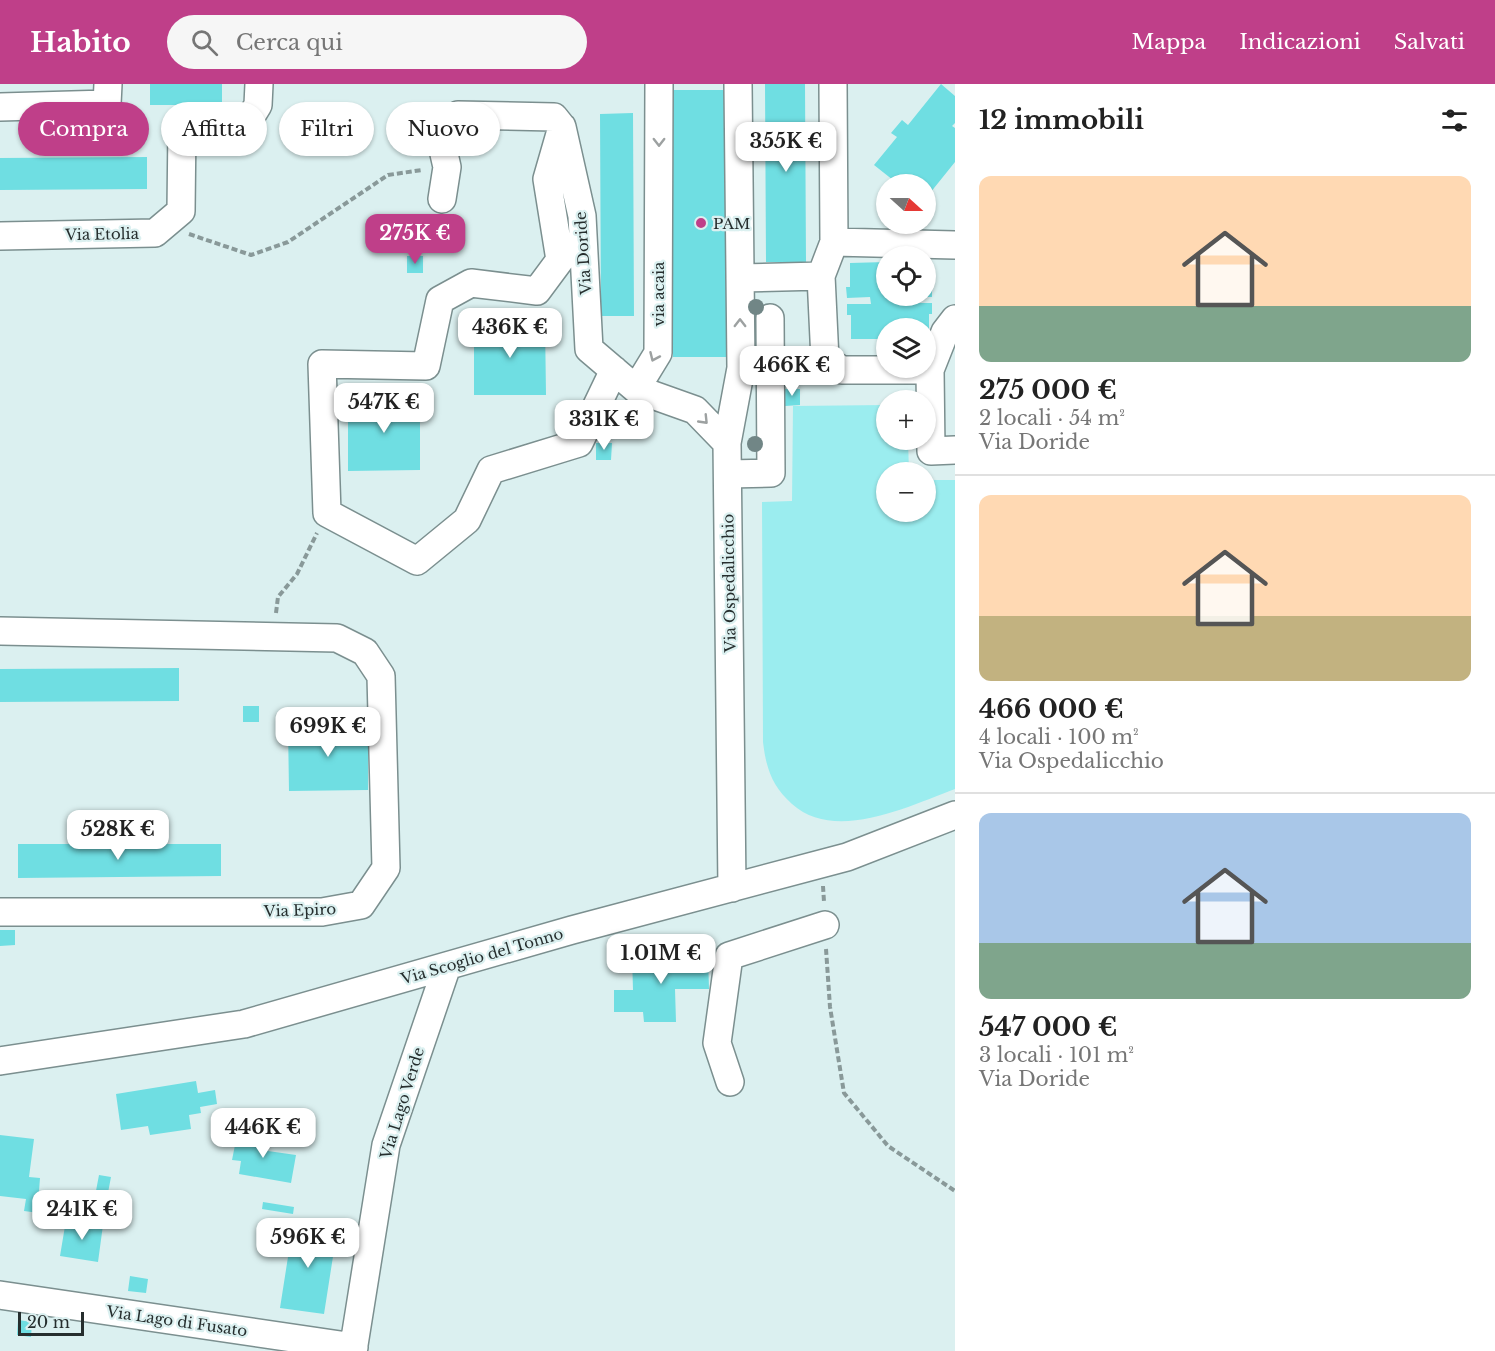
<!DOCTYPE html>
<html lang="it">
<meta charset="utf-8">
<style>
body{margin:0;font-family:"Libre Baskerville",serif;background:#f6f6f6;color:#222;height:100vh;display:flex;flex-direction:column;font-size:22px;white-space:nowrap}
*{box-sizing:border-box;margin:0}
p{font-size:20px;color:#767676}
.icon{flex:none;width:33px;height:33px;fill:none;stroke:currentColor;stroke-width:2;stroke-linecap:round;stroke-linejoin:round}
.map{position:relative;flex:1;overflow:hidden}
.panel{display:flex;flex-direction:column;background:#fff;width:540px}
.panel>*{flex:none}
.hud{position:absolute;left:18px;top:18px;width:570px;height:54px;display:flex;gap:12px}
.needle{width:39px;rotate:111deg}
.tools{position:absolute;left:876px;top:90px;display:grid;gap:12px}
.tools a{display:grid;place-items:center;width:60px;height:60px;border-radius:50%;background:#fff;box-shadow:0 2px 4px #0004;font-size:30px}
.scale{position:absolute;left:18px;bottom:15px;width:66px;box-sizing:border-box;padding-left:6px;border:3px solid #262e2e;border-top:0;font-size:16px;line-height:21px;white-space:nowrap;color:#262e2e;-webkit-text-stroke:4px #dbf0f0;paint-order:stroke}
.price{position:absolute;translate:-50% -51px;padding:0 14px;border-radius:12px;background:#fff;color:#222;font-size:20px;line-height:39px;filter:drop-shadow(0 2px 3px #0008)}
.price::after{content:'';position:absolute;left:50%;top:36px;width:18px;height:14px;margin-left:-9px;background:inherit;clip-path:polygon(0 0,100% 0,50% 100%)}
.price.active{background:#bf3f89;color:#fff}
ul{padding:0;list-style:none}
li{display:grid;align-content:center;gap:12px;height:318px;padding:0 24px}
li+li{border-top:2px solid #e0e0e0}
li span{display:grid;place-items:center;height:186px;border-radius:12px;color:#555}
li>.icon{margin-inline-start:auto}
span .icon{width:108px;height:108px;fill:#fffc;stroke-width:1}
li b{font-size:26px}
h2{display:flex;justify-content:space-between;align-items:center;height:72px;padding:0 24px;font-size:26px}
.chip{padding:0 21px;border-radius:27px;background:#fff;box-shadow:0 2px 4px #0004;font-size:21px;line-height:54px}
.chip.active{background:#bf3f89;color:#fff}
header{display:flex;align-items:center;gap:36px;box-sizing:border-box;height:84px;padding:0 30px;background:#bf3f89;color:#fff}
header strong{font-size:28px}
nav{display:flex;gap:33px;margin-inline-start:auto;font-size:21px}
.search{width:420px;height:54px;background:#f6f6f6;display:flex;align-items:center;gap:15px;box-sizing:border-box;padding:0 21px;border-radius:33px;color:#767676;font-size:22px}
main{display:flex;flex:1;min-height:0}
.map>svg:first-child{display:block}
.green{fill:#9bedef}
.building{fill:#6fdee2}
.lines{fill:none;stroke-linecap:round;stroke-linejoin:round}
.minor-casing{stroke:#7b8f8f;stroke-width:30}
.path{stroke:#899999;stroke-width:4;stroke-dasharray:6 3;stroke-linecap:butt}
.minor{stroke:#fff;stroke-width:27}
.tree{fill:#718686}
.oneway{stroke:#9da1a1}
.poi-dot{fill:#bf3f89;stroke:#dbf0f0;stroke-width:2}
.labels{text-anchor:middle;dominant-baseline:central;stroke-width:4.5;stroke-linejoin:round;paint-order:stroke}
.poi-label{font-size:15px;fill:#262e2e;stroke:#dbf0f0;text-anchor:start}
.street-label{font-size:15px;fill:#262e2e;stroke:#dbf0f0}
</style>
<header>
<strong>Habito</strong>
<div class="search"><svg class="icon" aria-label="search" viewBox="0 0 24 24"><circle cx="10" cy="10" r="6"/><path d="M15 15l6 6"/></svg>Cerca qui</div>
<nav><a>Mappa</a><a>Indicazioni</a><a>Salvati</a></nav>
</header>
<main>
<div class="map">
<svg width="955" height="1267" viewBox="0 0 955 1267">
<rect width="100%" height="100%" fill="#dbf0f0"/>
<path class="green" d="M 886,321 L 886,356 L 908,356 L 909,388 L 886,388 L 886,428 L 926,428 L 926,396 L 955,396 L 955,705 C 909,722 835,759 792,720 C 772,702 766,684 763,658 L 762,418 L 792,417 L 793,322 Z"/>
<path class="building" d="M 150,0 L 222,0 L 222,21 L 150,21 Z
M 765,0 L 805,0 L 806,178 L 766,178 Z
M 941,0 L 955,12 L 955,39 L 952,42 L 955,44 L 955,78 L 926,114 L 926,100 L 898,100 L 874,81 L 897,53 L 891,49 L 902,36 L 908,41 Z
M 671,6 L 729,6 L 731,273 L 673,273 Z
M 633,29 L 634,232 L 601,232 L 600,30 Z
M 147,73 L 147,105 L 0,106 L 0,74 Z
M 407,172 L 423,172 L 423,189 L 407,189 Z
M 886,178 L 886,212 L 909,212 L 909,219 L 932,219 L 932,230 L 929,230 L 929,255 L 926,255 L 926,244 L 886,244 L 886,255 L 851,255 L 851,231 L 847,231 L 847,220 L 871,220 L 870,213 L 847,214 L 846,203 L 850,203 L 850,179 Z
M 926,178 L 929,178 L 929,202 L 932,202 L 932,213 L 926,213 Z
M 474,238 L 545,238 L 546,311 L 474,311 Z
M 785,305 L 800,305 L 800,321 L 785,322 Z
M 348,314 L 420,314 L 420,386 L 348,387 Z
M 596,359 L 612,359 L 611,376 L 596,376 Z
M 179,584 L 179,617 L 0,618 L 0,585 Z
M 243,622 L 259,622 L 259,638 L 243,638 Z
M 368,641 L 368,706 L 289,707 L 288,642 Z
M 18,760 L 221,760 L 221,792 L 18,794 Z
M 0,846 L 15,846 L 15,861 L 0,862 Z
M 632,872 L 708,872 L 709,905 L 675,905 L 676,938 L 644,938 L 643,928 L 614,928 L 614,906 L 633,906 Z
M 196,997 L 198,1009 L 215,1006 L 217,1020 L 200,1023 L 201,1029 L 189,1031 L 191,1045 L 150,1051 L 148,1042 L 121,1046 L 116,1010 Z
M 246,1047 L 270,1051 L 268,1067 L 296,1071 L 291,1099 L 239,1090 L 241,1077 L 232,1076 L 235,1061 L 244,1062 Z
M 0,1051 L 34,1055 L 29,1093 L 40,1094 L 39,1107 L 57,1109 L 54,1131 L 24,1127 L 26,1115 L 0,1112 Z
M 99,1091 L 111,1093 L 107,1114 L 95,1112 Z
M 263,1118 L 294,1123 L 293,1130 L 262,1125 Z
M 66,1136 L 103,1141 L 98,1178 L 60,1172 Z
M 293,1141 L 337,1147 L 324,1230 L 280,1224 Z
M 130,1192 L 148,1195 L 146,1209 L 128,1207 Z
M 18,1236 L 32,1238 L 31,1253 L 17,1251 Z"/>
<g class="lines">
<defs>
<path id="minor" d="M 833,0 L 834,158
M 0,23 L 107,20 L 108,0
M 442,115 L 447,83 L 439,48 L 458,31 L 554,33 L 562,43
M 0,152 L 155,149 L 181,127 L 182,42 L 244,44 L 258,21 L 259,0
M 955,161 L 834,158 L 821,192 L 825,276 L 842,286 L 930,286 L 931,367 L 955,366
M 740,194 L 821,192
M 614,286 L 579,359 L 491,386 L 467,436 L 417,477 L 327,429 L 322,280 L 426,282 L 440,216 L 471,199 L 537,207 L 560,176 L 547,95 L 562,43 L 582,132 L 589,265 L 636,305 L 695,326 L 727,359
M 930,286 L 945,248 L 955,235
M 636,305 L 658,269 L 659,0
M 728,390 L 771,389 L 770,234
M 0,547 L 337,554 L 365,568 L 381,592 L 386,784 L 361,821 L 322,828 L 0,828
M 732,804 L 727,359 L 741,284 L 738,0
M 0,977 L 244,940 L 572,846 L 847,773 L 955,731
M 730,998 L 717,959 L 729,872 L 825,841
M 0,1211 L 354,1263
M 353,1267 L 386,1061 L 447,882"/>
</defs>
<use href="#minor" class="minor-casing"/>
<path class="path" d="M 189,150 L 251,171 L 288,158 L 388,91 L 422,86
M 276,529 L 278,513 L 297,490 L 317,449
M 823,802 L 824,818
M 826,865 L 830,923 L 844,1009 L 888,1062 L 955,1107"/>
<use href="#minor" class="minor"/>
</g>
<g class="tree">
<circle cx="756" cy="223" r="8"/>
<circle cx="755" cy="360" r="8"/>
</g>
<defs><path id="oneway-chevron" d="M-2-3.5L2.5 0L-2 3.5" fill="none" stroke-width="1.6" stroke-linecap="round" stroke-linejoin="round" transform="scale(1.5)"/></defs>
<g class="oneway">
<use href="#oneway-chevron" transform="translate(659 58) rotate(90)"/>
<use href="#oneway-chevron" transform="translate(740 239) rotate(-90)"/>
<use href="#oneway-chevron" transform="translate(654 273) rotate(114)"/>
<use href="#oneway-chevron" transform="translate(704 336) rotate(46)"/>
</g>
<circle class="poi-dot" cx="701" cy="139" r="6"/>
<g class="labels">
<g class="poi-label">
<text x="713" y="139">PAM</text>
</g>
<g class="street-label">
<text transform="translate(102 150) rotate(-1)">Via Etolia</text>
<text transform="translate(583 169) rotate(-94)">Via Doride</text>
<text transform="translate(658 210) rotate(-90)">via acaia</text>
<text transform="translate(729 499) rotate(-91)">Via Ospedalicchio</text>
<text transform="translate(300 826) rotate(-2)">Via Epiro</text>
<text transform="translate(482 872) rotate(-16)">Via Scoglio del Tonno</text>
<text transform="translate(402 1019) rotate(-73)">Via Lago Verde</text>
<text transform="translate(177 1237) rotate(8)">Via Lago di Fusato</text>
</g>
</g>
</svg>
<div class="tools">
<a><svg class="needle" viewBox="-14 -14 28 28"><path d="M0-13l5 13h-10z" fill="#e53935"/><path d="M0 13l5-13h-10z" fill="#767676"/></svg></a>
<a><svg class="icon" aria-label="locate" viewBox="0 0 24 24"><circle cx="12" cy="12" r="6"/><path d="M12 2v4M12 18v4M2 12h4M18 12h4"/></svg></a>
<a><svg class="icon" aria-label="layers" viewBox="0 0 24 24"><path d="M12 4l9 5-9 5-9-5zM3 14l9 5 9-5"/></svg></a>
<a>+</a>
<a>−</a>
</div>
<div class="scale">20 m</div>
<b class="price" style="left:786px;top:89px">355K €</b>
<b class="price active" style="left:415px;top:181px">275K €</b>
<b class="price" style="left:510px;top:275px">436K €</b>
<b class="price" style="left:792px;top:313px">466K €</b>
<b class="price" style="left:384px;top:350px">547K €</b>
<b class="price" style="left:604px;top:367px">331K €</b>
<b class="price" style="left:328px;top:674px">699K €</b>
<b class="price" style="left:118px;top:777px">528K €</b>
<b class="price" style="left:661px;top:901px">1.01M €</b>
<b class="price" style="left:263px;top:1075px">446K €</b>
<b class="price" style="left:82px;top:1157px">241K €</b>
<b class="price" style="left:308px;top:1185px">596K €</b>
<div class="hud">
<a class="chip active">Compra</a>
<a class="chip">Affitta</a>
<a class="chip">Filtri</a>
<a class="chip">Nuovo</a>
</div>
</div>
<section class="panel">
<h2>12 immobili<svg class="icon" aria-label="filters" viewBox="0 0 24 24"><path d="M4 7h16M4 17h16"/><circle cx="9" cy="7" r="2"/><circle cx="15" cy="17" r="2"/></svg></h2>
<ul>
<li><span style="background:linear-gradient(#ffd9b3 70%,#7fa58c 0)"><svg class="icon" aria-label="home" viewBox="0 0 24 24"><path d="M3 11l9-7 9 7M6 9v11h12V9"/></svg></span><div><b>275 000 €</b><p>2 locali · 54 m²</p><p>Via Doride</p></div></li>
<li><span style="background:linear-gradient(#ffd9b3 65%,#c2b280 0)"><svg class="icon" aria-label="home" viewBox="0 0 24 24"><path d="M3 11l9-7 9 7M6 9v11h12V9"/></svg></span><div><b>466 000 €</b><p>4 locali · 100 m²</p><p>Via Ospedalicchio</p></div></li>
<li><span style="background:linear-gradient(#a9c7e8 70%,#7fa58c 0)"><svg class="icon" aria-label="home" viewBox="0 0 24 24"><path d="M3 11l9-7 9 7M6 9v11h12V9"/></svg></span><div><b>547 000 €</b><p>3 locali · 101 m²</p><p>Via Doride</p></div></li>
</ul>
</section>
</main>
